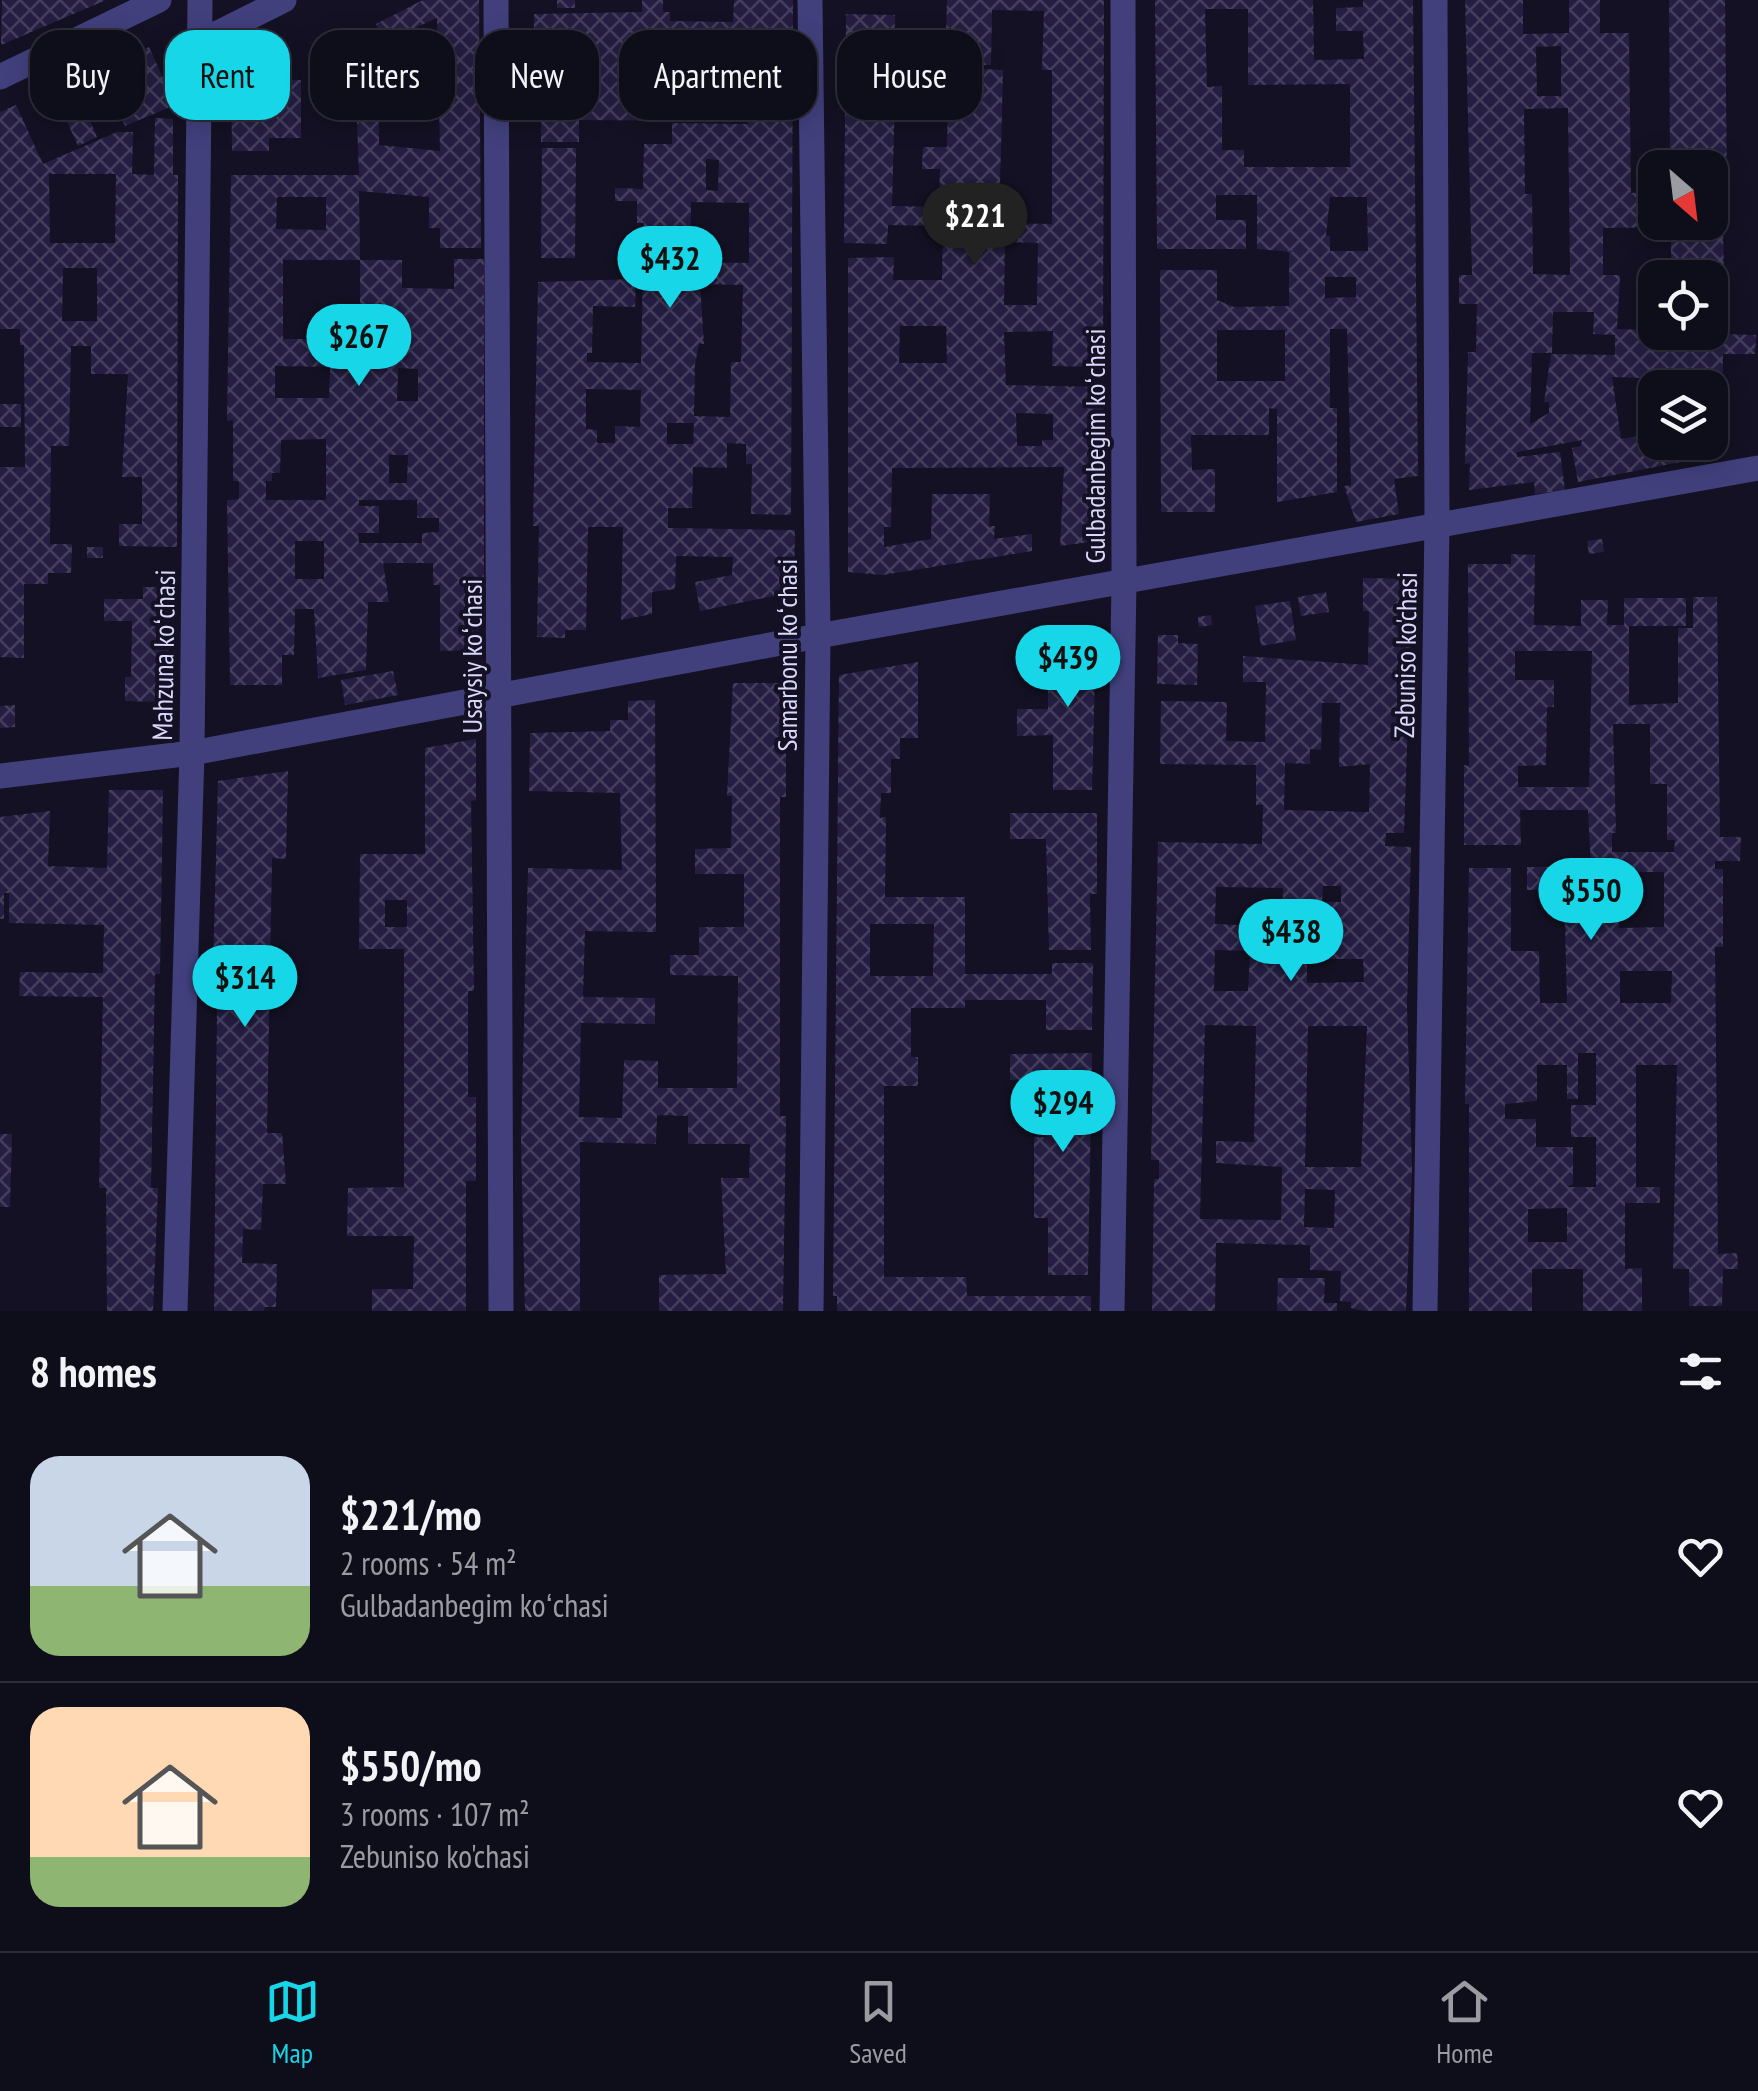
<!DOCTYPE html>
<meta charset="utf-8">
<style>
body{margin:0;font-family:"PT Sans Narrow",sans-serif;background:#171623;color:#f1f3f6;height:100vh;display:flex;flex-direction:column;font-size:38px;white-space:nowrap}
*{box-sizing:border-box;margin:0}
p{font-size:32px;color:#9b9ca2}
.icon{flex:none;width:55px;height:55px;fill:none;stroke:currentColor;stroke-width:2;stroke-linecap:round;stroke-linejoin:round}
.map{position:relative;height:1311px;overflow:hidden}
.sheet{display:flex;flex-direction:column;background:#0e0d1a;flex:1}
.sheet>*{flex:none}
.guide{position:absolute;left:30px;top:30px;width:1000px;height:90px;display:flex;gap:20px}
.needle{width:65px;rotate:152deg}
.tools{position:absolute;left:1638px;top:150px;display:grid;gap:20px}
.tools a{display:grid;place-items:center;width:90px;height:90px;border-radius:20px;background:#0e0d1a;box-shadow:0 5px 25px #0003,0 0 0 2px #2e2d39;font-size:50px}
.price{position:absolute;translate:-50% -85px;padding:0 22px;border-radius:35px;background:#17d6e7;color:#111;font-size:32px;line-height:65px;filter:drop-shadow(0 2px 5px #0008)}
.price::after{content:'';position:absolute;left:50%;top:60px;width:30px;height:22px;margin-left:-15px;background:inherit;clip-path:polygon(0 0,100% 0,50% 100%)}
.price.current{background:#222;color:#fff}
ul{padding:0;list-style:none}
li{display:flex;align-items:center;gap:30px;height:250px;padding:0 30px}
li+li{border-top:2px solid #2e2d39}
li span{display:grid;place-items:center;flex:none;width:280px;height:200px;border-radius:30px;color:#555}
li>.icon{margin-inline-start:auto}
span .icon{width:120px;height:120px;fill:#fffc;stroke-width:1}
li b{font-size:42px}
h2{display:flex;justify-content:space-between;align-items:center;height:120px;padding:0 30px;font-size:42px}
.pill{padding:0 35px;border-radius:30px;background:#0e0d1a;box-shadow:0 5px 25px #0003,0 0 0 2px #2e2d39;font-size:35px;line-height:90px}
.pill.current{background:#17d6e7;color:#111}
.tab-bar{display:flex;justify-content:space-around;align-items:center;height:140px;border-top:2px solid #2e2d39;background:#0e0d1a;font-size:28px;color:#9b9ca2}
.tab-bar a{display:grid;justify-items:center;gap:5px}
.tab-bar .current{color:#17d6e7}
.map>svg:first-child{display:block}
.building{fill:url(#building-cross-hatch);fill-rule:evenodd}
.lines{fill:none;stroke-linecap:round;stroke-linejoin:round}
.street{stroke:#41407d;stroke-width:25}
.labels{text-anchor:middle;dominant-baseline:central;stroke-width:8;stroke-linejoin:round;paint-order:stroke}
.street-label{font-size:28px;fill:#dad7fb;stroke:#131123}
</style>
<div class="map">
<svg width="1758" height="1311" viewBox="0 0 1758 1311">
<defs>
<pattern id="building-cross-hatch" width="8" height="8" patternUnits="userSpaceOnUse" patternTransform="scale(2.5)"><rect width="8" height="8" fill="#251e42"/><path d="M0 0l8 8M0 8l8-8" fill="none" stroke="#443e5e"/></pattern>
</defs>
<rect width="100%" height="100%" fill="#131123"/>
<path class="building" d="M 2,0 L 106,0 L 1,45 Z
M 423,0 L 479,0 L 481,248 L 440,248 L 440,228 L 429,228 L 429,197 L 359,191 L 360,260 L 283,260 L 283,339 L 360,339 L 360,260 L 402,260 L 402,288 L 454,289 L 454,259 L 484,259 L 484,585 L 479,585 L 479,650 L 440,651 L 440,585 L 433,585 L 433,563 L 383,563 L 389,602 L 368,602 L 366,670 L 318,678 L 314,609 L 295,609 L 294,655 L 282,655 L 282,685 L 230,685 L 227,500 L 239,499 L 239,481 L 233,481 L 233,420 L 227,421 L 231,175 L 359,175 L 356,93 L 344,66 L 370,55 L 387,93 L 405,93 L 405,105 L 379,105 L 379,145 L 440,151 L 437,18 L 384,42 L 376,24 ZM 277,197 L 326,197 L 326,230 L 276,229 ZM 275,366 L 330,367 L 329,398 L 275,398 ZM 398,368 L 418,369 L 418,401 L 397,401 ZM 326,439 L 326,500 L 266,500 L 266,481 L 272,481 L 272,473 L 280,473 L 281,440 ZM 389,455 L 408,455 L 407,483 L 389,483 ZM 359,500 L 417,500 L 417,518 L 439,518 L 439,532 L 422,533 L 422,543 L 359,543 L 358,533 L 379,533 L 379,506 L 359,506 ZM 295,541 L 324,541 L 324,579 L 295,579 Z
M 557,0 L 575,0 L 575,8 L 557,8 Z
M 642,0 L 663,0 L 663,12 L 670,12 L 670,21 L 733,22 L 734,0 L 793,0 L 791,515 L 751,514 L 752,464 L 746,464 L 746,444 L 727,443 L 727,468 L 693,467 L 692,508 L 668,508 L 668,528 L 795,530 L 794,592 L 700,611 L 695,582 L 732,575 L 733,557 L 676,556 L 675,589 L 652,592 L 652,614 L 621,620 L 623,527 L 588,527 L 586,630 L 565,630 L 565,638 L 537,637 L 539,526 L 533,526 L 538,282 L 636,279 L 635,307 L 593,306 L 592,353 L 587,353 L 587,362 L 641,363 L 644,223 L 637,223 L 637,201 L 615,201 L 615,188 L 643,189 L 644,144 L 672,144 L 672,123 L 748,124 L 749,70 L 732,70 L 732,43 L 710,43 L 710,50 L 714,50 L 714,67 L 709,67 L 708,121 L 579,120 L 579,142 L 541,142 L 541,120 L 533,120 L 534,14 L 642,12 ZM 706,159 L 719,160 L 718,191 L 706,190 ZM 691,202 L 749,203 L 749,263 L 690,262 ZM 700,284 L 743,285 L 741,362 L 731,362 L 730,417 L 694,416 L 695,364 L 699,344 L 704,344 ZM 586,389 L 641,390 L 640,427 L 615,426 L 615,443 L 597,443 L 597,430 L 586,429 ZM 667,423 L 694,423 L 693,444 L 667,444 Z
M 947,0 L 1104,0 L 1103,367 L 1052,366 L 1053,331 L 1004,332 L 1006,385 L 1103,387 L 1105,540 L 1060,546 L 1064,467 L 892,468 L 891,527 L 884,527 L 884,547 L 931,539 L 932,494 L 990,494 L 989,526 L 995,526 L 994,539 L 1032,534 L 1032,551 L 883,575 L 848,572 L 848,258 L 894,257 L 893,280 L 942,280 L 943,226 L 888,225 L 887,244 L 844,243 L 846,14 L 895,15 L 894,63 L 945,65 ZM 992,10 L 1044,11 L 1042,70 L 1052,70 L 1052,224 L 999,223 L 1003,70 L 981,69 L 981,65 L 991,65 ZM 895,95 L 948,95 L 947,147 L 923,147 L 922,169 L 940,169 L 939,199 L 944,199 L 944,207 L 892,206 ZM 1005,242 L 1038,243 L 1037,305 L 1004,305 ZM 900,326 L 946,326 L 947,363 L 899,363 ZM 1016,413 L 1053,414 L 1053,440 L 1042,440 L 1042,446 L 1017,446 Z
M 1155,0 L 1313,0 L 1314,60 L 1364,59 L 1363,31 L 1336,31 L 1336,8 L 1363,7 L 1363,0 L 1413,0 L 1418,476 L 1394,479 L 1399,514 L 1356,522 L 1344,486 L 1351,485 L 1347,329 L 1330,329 L 1330,408 L 1337,408 L 1337,492 L 1277,502 L 1277,409 L 1269,408 L 1269,435 L 1191,435 L 1192,470 L 1215,469 L 1215,512 L 1161,512 L 1160,270 L 1217,270 L 1217,300 L 1234,307 L 1289,306 L 1289,251 L 1294,252 L 1257,249 L 1257,195 L 1216,195 L 1216,220 L 1246,220 L 1246,249 L 1157,249 ZM 1205,9 L 1248,9 L 1248,85 L 1350,84 L 1350,167 L 1244,167 L 1244,150 L 1222,150 L 1222,86 L 1207,87 ZM 1330,197 L 1367,197 L 1368,251 L 1330,251 L 1330,236 L 1326,236 ZM 1325,277 L 1356,277 L 1356,297 L 1325,298 ZM 1217,330 L 1285,330 L 1285,381 L 1217,381 Z
M 1465,0 L 1523,0 L 1523,34 L 1569,33 L 1569,0 L 1600,0 L 1600,33 L 1629,33 L 1631,193 L 1655,192 L 1655,222 L 1710,222 L 1710,168 L 1670,168 L 1669,0 L 1725,0 L 1727,190 L 1722,190 L 1724,273 L 1729,273 L 1724,334 L 1756,335 L 1755,354 L 1723,354 L 1722,421 L 1716,421 L 1722,454 L 1578,482 L 1572,448 L 1581,446 L 1582,440 L 1517,452 L 1517,457 L 1560,452 L 1565,490 L 1535,494 L 1534,482 L 1469,490 L 1470,463 L 1465,464 L 1468,352 L 1476,352 L 1477,304 L 1459,304 L 1459,275 L 1472,275 ZM 1561,46 L 1561,96 L 1537,96 L 1536,47 ZM 1568,108 L 1570,275 L 1533,274 L 1532,194 L 1525,194 L 1524,109 ZM 1671,227 L 1671,274 L 1710,278 L 1710,332 L 1617,329 L 1620,275 L 1603,275 L 1603,228 ZM 1553,312 L 1594,312 L 1593,334 L 1615,335 L 1615,355 L 1551,354 L 1544,402 L 1549,402 L 1549,413 L 1530,424 L 1532,353 L 1552,353 ZM 1612,377 L 1675,379 L 1675,388 L 1710,388 L 1710,442 L 1655,442 L 1655,433 L 1621,439 Z
M 149,47 L 175,105 L 125,126 L 100,69 Z
M 69,72 L 97,137 L 78,146 L 49,81 Z
M 231,80 L 301,80 L 301,138 L 269,138 L 269,151 L 232,151 Z
M 16,105 L 43,164 L 117,132 L 133,132 L 132,174 L 154,175 L 155,118 L 173,119 L 173,175 L 178,175 L 177,547 L 119,546 L 119,524 L 142,524 L 142,477 L 122,477 L 128,374 L 91,374 L 91,346 L 71,346 L 69,446 L 51,446 L 50,544 L 72,544 L 71,573 L 48,573 L 48,584 L 24,584 L 24,658 L 0,657 L 0,467 L 25,467 L 24,345 L 20,345 L 20,329 L 0,329 L 0,112 ZM 49,174 L 116,174 L 115,243 L 50,243 ZM 63,268 L 97,268 L 97,321 L 62,321 Z
M 542,148 L 576,148 L 575,258 L 541,258 Z
M 0,404 L 21,404 L 21,427 L 0,427 Z
M 1602,539 L 1604,552 L 1589,554 L 1587,541 Z
M 87,547 L 103,547 L 103,558 L 87,558 Z
M 1511,554 L 1535,555 L 1534,625 L 1581,626 L 1581,600 L 1608,600 L 1607,625 L 1624,625 L 1624,598 L 1686,598 L 1686,626 L 1629,626 L 1629,705 L 1678,703 L 1678,628 L 1693,628 L 1693,597 L 1717,597 L 1720,837 L 1741,837 L 1740,861 L 1715,861 L 1715,869 L 1723,869 L 1723,947 L 1715,947 L 1718,1254 L 1737,1253 L 1738,1269 L 1723,1269 L 1722,1306 L 1689,1306 L 1689,1269 L 1673,1269 L 1677,1065 L 1636,1065 L 1636,1187 L 1660,1187 L 1660,1203 L 1625,1203 L 1625,1269 L 1642,1268 L 1642,1311 L 1583,1311 L 1583,1269 L 1532,1269 L 1532,1311 L 1469,1311 L 1469,1104 L 1465,1104 L 1469,868 L 1511,868 L 1511,951 L 1539,951 L 1540,1003 L 1567,1003 L 1564,889 L 1527,890 L 1527,867 L 1591,867 L 1588,810 L 1520,810 L 1521,845 L 1464,845 L 1464,765 L 1469,766 L 1468,564 L 1511,564 ZM 1515,651 L 1592,651 L 1589,787 L 1518,787 L 1518,766 L 1546,765 L 1547,707 L 1554,707 L 1554,680 L 1515,680 ZM 1613,724 L 1650,724 L 1650,784 L 1667,784 L 1667,840 L 1675,840 L 1674,852 L 1612,852 L 1612,833 L 1616,833 ZM 1619,872 L 1664,872 L 1664,927 L 1619,928 ZM 1620,971 L 1672,971 L 1671,1003 L 1620,1003 ZM 1578,1053 L 1596,1053 L 1596,1105 L 1571,1105 L 1571,1137 L 1596,1137 L 1596,1187 L 1567,1187 L 1573,1184 L 1573,1147 L 1536,1147 L 1536,1119 L 1505,1119 L 1505,1104 L 1537,1101 L 1537,1065 L 1567,1065 L 1567,1099 L 1578,1099 ZM 1567,1208 L 1567,1242 L 1528,1242 L 1528,1209 Z
M 1363,578 L 1413,579 L 1404,833 L 1386,833 L 1385,846 L 1411,847 L 1407,1007 L 1412,1167 L 1406,1311 L 1364,1311 L 1351,1308 L 1351,1302 L 1340,1301 L 1341,1271 L 1310,1270 L 1310,1245 L 1216,1243 L 1215,1311 L 1152,1311 L 1154,1179 L 1159,1179 L 1159,1160 L 1151,1160 L 1158,842 L 1262,844 L 1263,805 L 1256,805 L 1256,765 L 1160,764 L 1161,701 L 1227,702 L 1226,741 L 1265,742 L 1266,682 L 1243,682 L 1243,656 L 1368,665 L 1369,611 L 1363,611 ZM 1322,703 L 1340,703 L 1339,767 L 1370,764 L 1369,812 L 1284,810 L 1285,763 L 1310,764 L 1310,749 L 1321,750 ZM 1323,886 L 1341,886 L 1341,902 L 1322,902 ZM 1216,887 L 1283,888 L 1282,927 L 1215,924 ZM 1215,950 L 1250,951 L 1248,991 L 1214,991 ZM 1307,959 L 1363,959 L 1364,982 L 1307,983 ZM 1205,1025 L 1256,1026 L 1254,1142 L 1216,1141 L 1216,1163 L 1282,1167 L 1281,1220 L 1200,1219 ZM 1308,1026 L 1367,1026 L 1361,1167 L 1305,1167 ZM 1305,1189 L 1335,1190 L 1334,1228 L 1304,1227 Z
M 143,587 L 171,587 L 166,702 L 125,701 L 125,677 L 131,677 L 132,621 L 104,621 L 104,599 L 143,599 Z
M 1326,592 L 1329,612 L 1301,616 L 1298,597 Z
M 1290,601 L 1296,640 L 1261,646 L 1255,606 Z
M 1211,615 L 1212,625 L 1199,627 L 1198,617 Z
M 1048,634 L 1096,634 L 1092,790 L 1053,790 L 1053,735 L 1017,736 L 1017,709 L 1048,709 Z
M 1158,635 L 1178,635 L 1178,643 L 1198,644 L 1197,685 L 1157,684 Z
M 918,662 L 918,738 L 900,738 L 900,759 L 891,759 L 891,793 L 881,793 L 880,818 L 886,817 L 885,897 L 965,897 L 965,974 L 1052,974 L 1052,963 L 1093,963 L 1092,1030 L 1046,1030 L 1046,1000 L 965,1000 L 965,1008 L 911,1008 L 911,1057 L 918,1057 L 918,1086 L 884,1086 L 884,1277 L 966,1277 L 967,1296 L 1091,1296 L 1091,1311 L 837,1311 L 837,1296 L 833,1296 L 839,675 ZM 870,924 L 934,924 L 933,976 L 870,976 Z
M 393,671 L 398,695 L 345,705 L 341,680 Z
M 733,683 L 793,683 L 793,733 L 786,734 L 786,797 L 780,797 L 780,1116 L 786,1116 L 783,1311 L 659,1311 L 659,1275 L 726,1274 L 721,1178 L 749,1178 L 750,1144 L 688,1144 L 688,1116 L 657,1115 L 656,1144 L 580,1142 L 580,1311 L 525,1311 L 521,1141 L 528,868 L 622,870 L 620,793 L 529,791 L 530,733 L 610,731 L 610,720 L 628,720 L 628,701 L 655,700 L 656,932 L 585,931 L 583,997 L 655,998 L 655,1024 L 581,1023 L 579,1117 L 622,1118 L 624,1060 L 658,1061 L 658,1088 L 737,1088 L 738,976 L 670,975 L 670,955 L 699,955 L 699,927 L 744,927 L 744,874 L 695,874 L 695,849 L 731,848 L 732,796 L 727,796 Z
M 15,705 L 15,727 L 0,728 L 0,706 Z
M 476,739 L 476,800 L 471,801 L 474,991 L 468,991 L 468,1097 L 476,1097 L 476,1181 L 466,1181 L 466,1311 L 372,1311 L 372,1289 L 413,1289 L 414,1236 L 347,1236 L 348,1188 L 404,1187 L 404,949 L 359,949 L 360,854 L 425,854 L 425,748 ZM 385,900 L 407,900 L 407,927 L 385,927 Z
M 288,771 L 286,859 L 272,858 L 267,1133 L 282,1133 L 286,1184 L 263,1184 L 261,1230 L 243,1229 L 242,1263 L 277,1264 L 276,1307 L 265,1307 L 264,1311 L 214,1311 L 217,1006 L 212,1006 L 218,781 Z
M 109,790 L 163,790 L 160,974 L 155,974 L 151,1188 L 158,1188 L 153,1311 L 107,1311 L 106,1188 L 99,1188 L 103,997 L 19,996 L 20,972 L 103,973 L 104,925 L 9,923 L 9,893 L 4,893 L 4,919 L 0,919 L 0,817 L 50,811 L 48,866 L 107,868 Z
M 1010,813 L 1097,813 L 1097,894 L 1090,894 L 1091,950 L 1049,950 L 1046,839 L 1010,839 Z
M 1092,1053 L 1088,1275 L 1048,1275 L 1048,1218 L 1034,1218 L 1034,1137 L 1046,1137 L 1046,1079 L 1010,1080 L 1010,1054 Z
M 0,1134 L 12,1134 L 10,1207 L 0,1207 Z
M 1278,1278 L 1325,1278 L 1324,1303 L 1337,1303 L 1337,1311 L 1277,1311 Z"/>
<g class="lines">
<path class="street" d="M 496,0 L 501,1311
M 810,0 L 818,636 L 811,1311
M 200,42 L 284,0
M 0,77 L 159,0
M 0,776 L 192,753 L 818,636 L 1758,468
M 175,1311 L 192,753 L 200,0
M 1112,1311 L 1124,582 L 1123,0
M 1425,1311 L 1437,524 L 1435,0"/>
</g>
<g class="labels">
<g class="street-label">
<text transform="translate(1094 446) rotate(-90)">Gulbadanbegim koʻchasi</text>
<text transform="translate(163 655) rotate(-89)">Mahzuna koʻchasi</text>
<text transform="translate(786 655) rotate(-90)">Samarbonu koʻchasi</text>
<text transform="translate(1405 655) rotate(-89)">Zebuniso ko'chasi</text>
<text transform="translate(471 656) rotate(-90)">Usaysiy koʻchasi</text>
</g>
</g>
</svg>
<div class="tools">
<a><svg class="needle" viewBox="-14 -14 28 28"><path d="M0-13l5 13h-10z" fill="#e53935"/><path d="M0 13l5-13h-10z" fill="#9b9ca2"/></svg></a>
<a><svg class="icon" aria-label="locate" viewBox="0 0 24 24"><circle cx="12" cy="12" r="6"/><path d="M12 2v4M12 18v4M2 12h4M18 12h4"/></svg></a>
<a><svg class="icon" aria-label="layers" viewBox="0 0 24 24"><path d="M12 4l9 5-9 5-9-5zM3 14l9 5 9-5"/></svg></a>
</div>
<b class="price current" style="left:975px;top:268px">$221</b>
<b class="price" style="left:670px;top:311px">$432</b>
<b class="price" style="left:359px;top:389px">$267</b>
<b class="price" style="left:1068px;top:710px">$439</b>
<b class="price" style="left:1591px;top:943px">$550</b>
<b class="price" style="left:1291px;top:984px">$438</b>
<b class="price" style="left:245px;top:1030px">$314</b>
<b class="price" style="left:1063px;top:1155px">$294</b>
<div class="guide">
<a class="pill">Buy</a>
<a class="pill current">Rent</a>
<a class="pill">Filters</a>
<a class="pill">New</a>
<a class="pill">Apartment</a>
<a class="pill">House</a>
</div>
</div>
<section class="sheet">
<h2>8 homes<svg class="icon" aria-label="filters" viewBox="0 0 24 24"><path d="M4 7h16M4 17h16"/><circle cx="9" cy="7" r="2"/><circle cx="15" cy="17" r="2"/></svg></h2>
<ul>
<li><span style="background:linear-gradient(#c9d6e8 65%,#8fb573 0)"><svg class="icon" aria-label="home" viewBox="0 0 24 24"><path d="M3 11l9-7 9 7M6 9v11h12V9"/></svg></span><div><b>$221/mo</b><p>2 rooms · 54 m²</p><p>Gulbadanbegim koʻchasi</p></div><svg class="icon" aria-label="heart" viewBox="0 0 24 24"><path d="M12 20l-8-8c-3-5 5-10 8-4 3-6 11-1 8 4z"/></svg></li>
<li><span style="background:linear-gradient(#ffd9b3 75%,#8fb573 0)"><svg class="icon" aria-label="home" viewBox="0 0 24 24"><path d="M3 11l9-7 9 7M6 9v11h12V9"/></svg></span><div><b>$550/mo</b><p>3 rooms · 107 m²</p><p>Zebuniso ko'chasi</p></div><svg class="icon" aria-label="heart" viewBox="0 0 24 24"><path d="M12 20l-8-8c-3-5 5-10 8-4 3-6 11-1 8 4z"/></svg></li>
</ul>
</section>
<nav class="tab-bar">
<a class="current"><svg class="icon" aria-label="map" viewBox="0 0 24 24"><path d="M3 6l6-2 6 2 6-2v14l-6 2-6-2-6 2zM9 4v14M15 6v14"/></svg>Map</a>
<a><svg class="icon" aria-label="saved" viewBox="0 0 24 24"><path d="M7 4h10v16l-5-4-5 4z"/></svg>Saved</a>
<a><svg class="icon" aria-label="home" viewBox="0 0 24 24"><path d="M3 11l9-7 9 7M6 9v11h12V9"/></svg>Home</a>
</nav>
